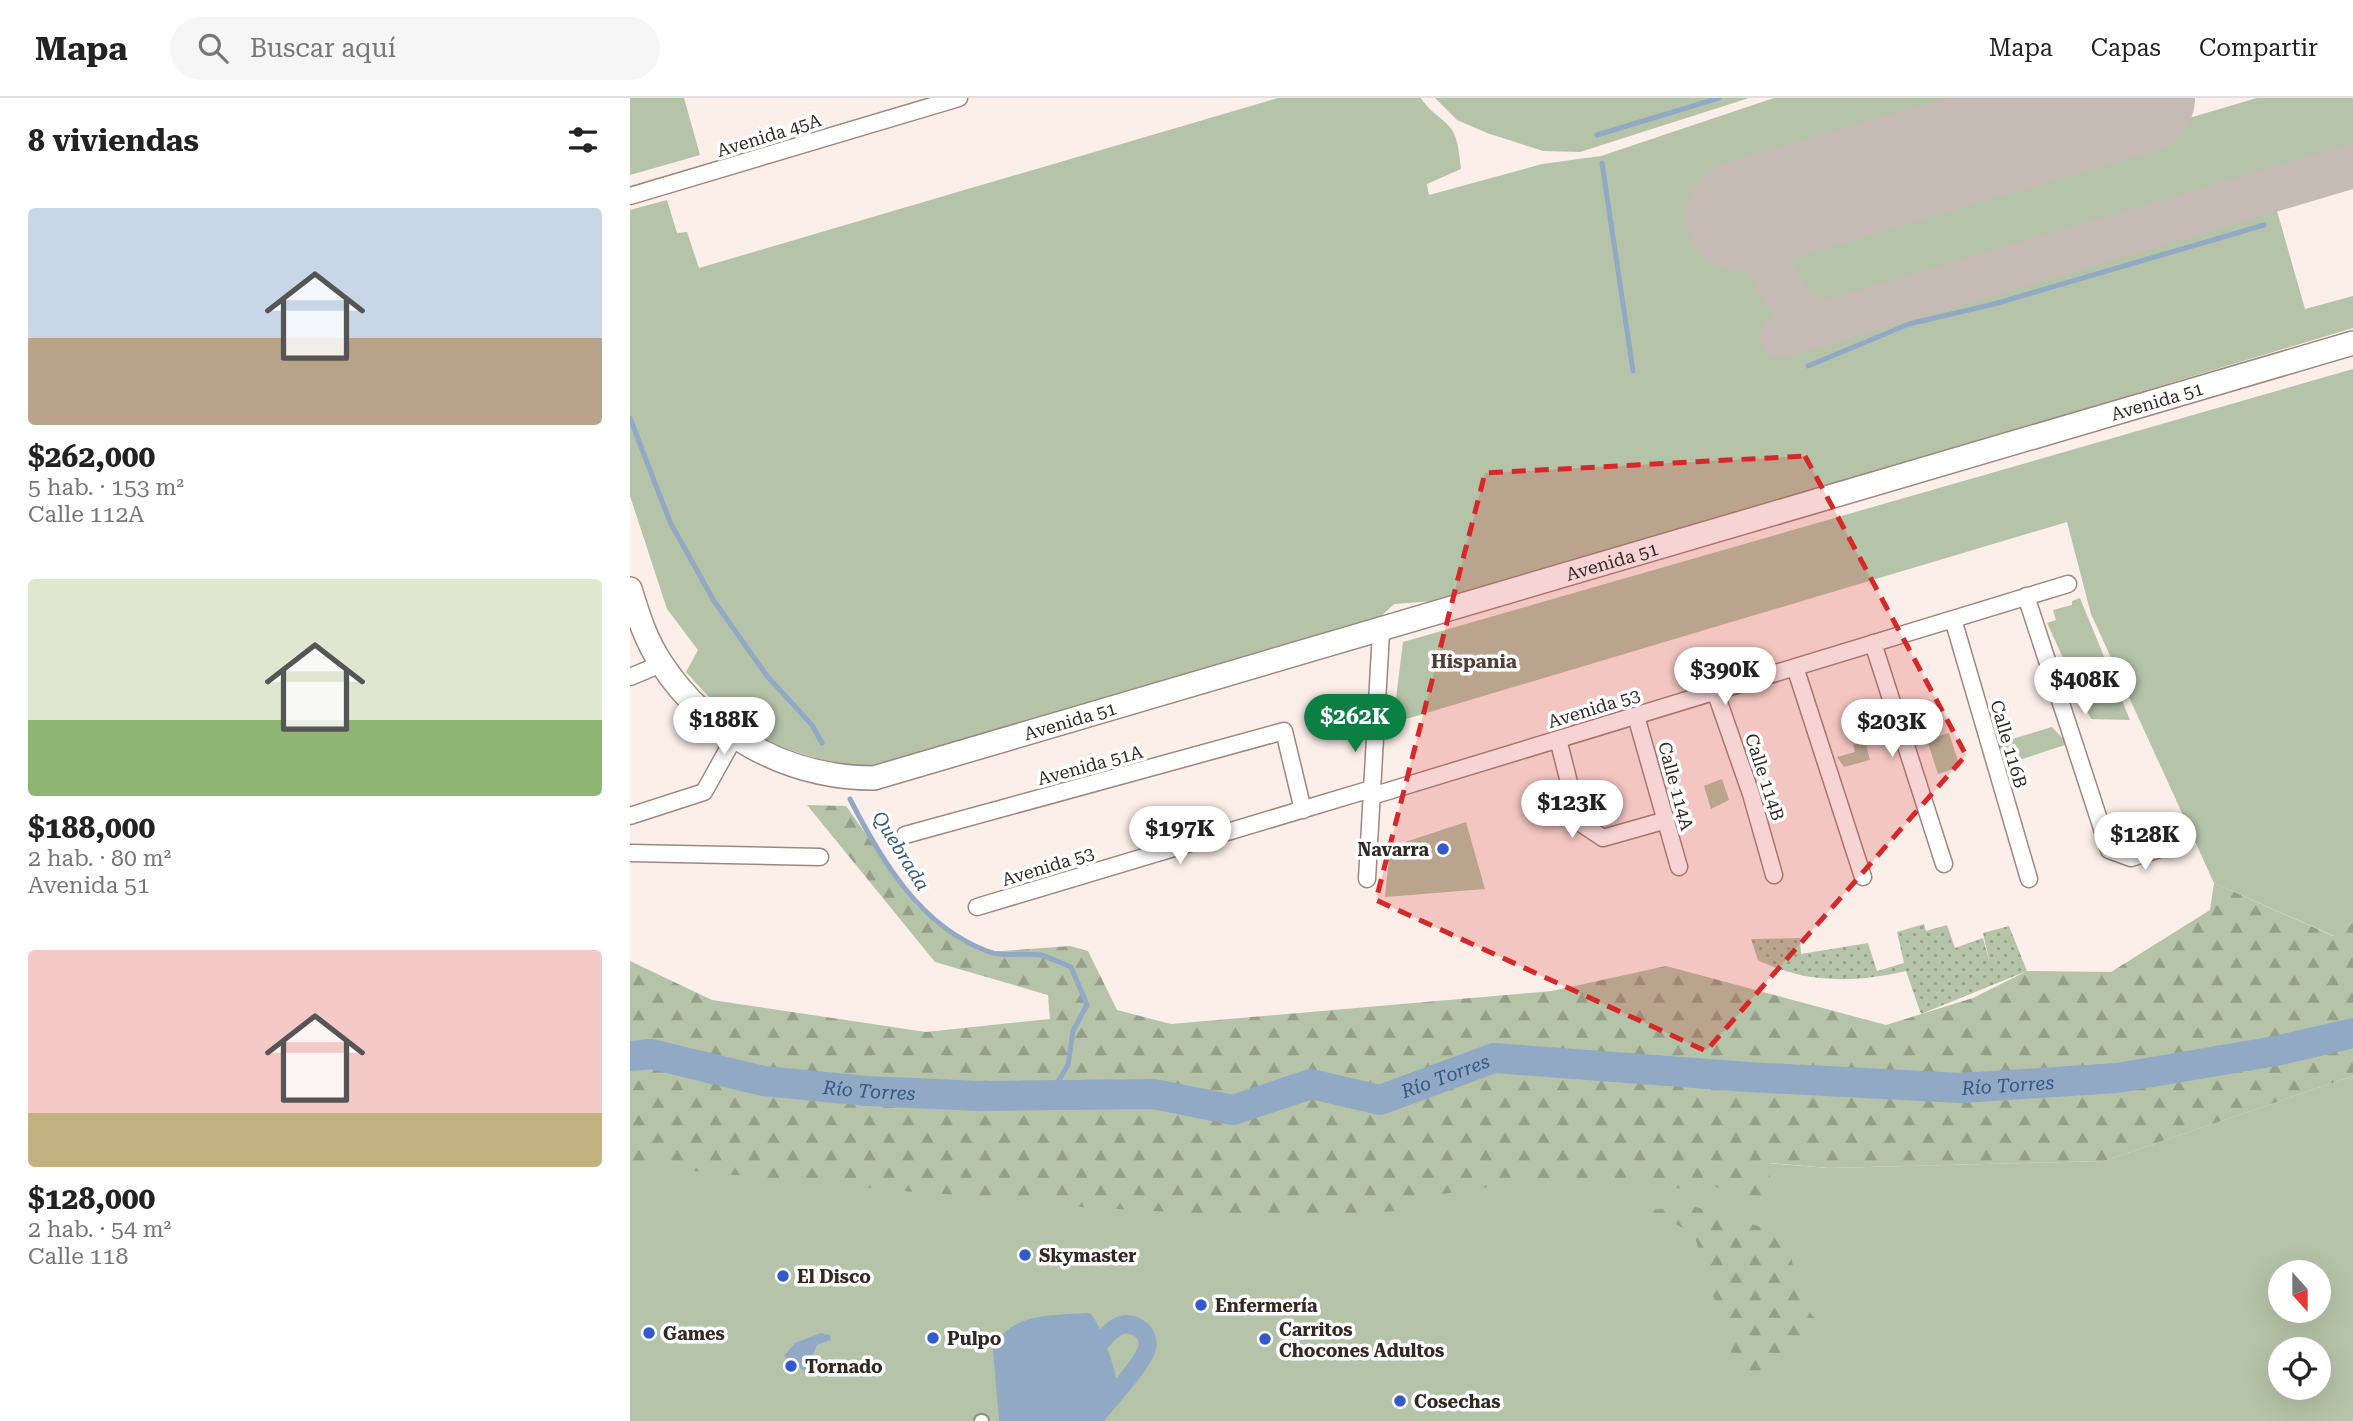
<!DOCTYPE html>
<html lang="es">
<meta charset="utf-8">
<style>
body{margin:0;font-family:"Roboto Serif",serif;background:#f6f6f6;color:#222;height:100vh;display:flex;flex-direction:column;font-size:26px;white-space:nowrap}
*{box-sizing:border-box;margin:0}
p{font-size:23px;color:#767676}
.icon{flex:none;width:38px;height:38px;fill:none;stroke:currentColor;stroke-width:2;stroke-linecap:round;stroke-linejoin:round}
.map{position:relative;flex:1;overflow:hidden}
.drawer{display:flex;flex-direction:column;background:#fff;width:630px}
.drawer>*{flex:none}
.needle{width:46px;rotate:159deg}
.buttons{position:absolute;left:1638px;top:1162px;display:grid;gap:14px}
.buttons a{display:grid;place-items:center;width:63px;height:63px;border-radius:50%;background:#fff;box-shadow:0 7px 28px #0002;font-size:35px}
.price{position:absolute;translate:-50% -60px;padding:0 16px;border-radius:24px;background:#fff;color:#222;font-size:23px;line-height:46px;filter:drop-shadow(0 2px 4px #0008)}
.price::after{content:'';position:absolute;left:50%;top:42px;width:21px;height:16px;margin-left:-10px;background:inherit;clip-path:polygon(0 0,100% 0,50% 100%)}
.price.current{background:#0b8043;color:#fff}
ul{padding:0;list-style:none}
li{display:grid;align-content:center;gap:14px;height:371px;padding:0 28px}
li span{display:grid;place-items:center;height:217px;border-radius:7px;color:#555}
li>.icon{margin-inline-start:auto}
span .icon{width:126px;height:126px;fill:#fffc;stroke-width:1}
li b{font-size:30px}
h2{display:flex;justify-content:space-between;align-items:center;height:84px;padding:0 28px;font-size:30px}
header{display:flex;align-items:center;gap:42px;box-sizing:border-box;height:98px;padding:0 35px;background:#fff;border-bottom:2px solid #e0e0e0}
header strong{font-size:33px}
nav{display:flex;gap:38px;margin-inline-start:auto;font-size:24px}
.search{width:490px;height:63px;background:#f6f6f6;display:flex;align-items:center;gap:18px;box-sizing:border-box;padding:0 24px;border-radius:38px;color:#767676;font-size:26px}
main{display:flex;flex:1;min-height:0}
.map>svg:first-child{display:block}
.green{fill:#b5c3a8;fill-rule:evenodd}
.forest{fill:url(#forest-firs)}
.garden{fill:url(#garden-dots)}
.water{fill:#91a9c4}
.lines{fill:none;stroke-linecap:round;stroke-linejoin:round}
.stream{stroke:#91a9c4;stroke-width:5}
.canal{stroke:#91a9c4;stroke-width:18}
.river{stroke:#91a9c4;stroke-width:30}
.taxiway{stroke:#c6bab4;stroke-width:44}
.runway{stroke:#c6bab4;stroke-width:110}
.pedestrian-casing{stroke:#9d887e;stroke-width:16}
.minor-casing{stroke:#9d887e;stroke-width:19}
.secondary-casing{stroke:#9d887e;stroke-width:26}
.pedestrian{stroke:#fff;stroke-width:12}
.minor{stroke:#fff;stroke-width:16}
.secondary{stroke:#fff;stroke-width:23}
.marked{fill:#d62828;fill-opacity:0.2;stroke:#d62828;stroke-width:5;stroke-dasharray:14 9;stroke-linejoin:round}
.poi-dot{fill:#335aca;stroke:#fff;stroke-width:2.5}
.labels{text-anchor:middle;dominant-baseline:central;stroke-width:7;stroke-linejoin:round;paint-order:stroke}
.street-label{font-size:18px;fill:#322925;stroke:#fff}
.poi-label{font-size:18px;font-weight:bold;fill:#322925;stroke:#fff;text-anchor:start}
.neighbourhood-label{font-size:19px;font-weight:bold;fill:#524037;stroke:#fff}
.water-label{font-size:19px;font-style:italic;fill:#335980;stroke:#fff}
</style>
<header>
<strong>Mapa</strong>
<div class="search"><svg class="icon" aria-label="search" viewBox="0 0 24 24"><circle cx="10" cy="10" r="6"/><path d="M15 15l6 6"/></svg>Buscar aquí</div>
<nav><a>Mapa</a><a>Capas</a><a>Compartir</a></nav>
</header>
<main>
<section class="drawer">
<h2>8 viviendas<svg class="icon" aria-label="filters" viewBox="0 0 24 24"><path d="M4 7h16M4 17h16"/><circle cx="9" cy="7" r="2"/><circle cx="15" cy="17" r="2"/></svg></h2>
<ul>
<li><span style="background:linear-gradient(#c9d6e8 60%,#b9a48a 0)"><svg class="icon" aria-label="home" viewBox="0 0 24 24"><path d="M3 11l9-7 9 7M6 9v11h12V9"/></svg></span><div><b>$262,000</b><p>5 hab. · 153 m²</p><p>Calle 112A</p></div></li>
<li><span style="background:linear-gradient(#dfe7d0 65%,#8fb573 0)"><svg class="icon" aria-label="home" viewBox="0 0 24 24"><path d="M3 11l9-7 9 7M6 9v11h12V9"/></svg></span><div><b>$188,000</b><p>2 hab. · 80 m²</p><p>Avenida 51</p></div></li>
<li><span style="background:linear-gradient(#f6c9c9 75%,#c2b280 0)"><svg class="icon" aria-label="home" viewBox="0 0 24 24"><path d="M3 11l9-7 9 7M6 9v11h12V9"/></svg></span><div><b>$128,000</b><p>2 hab. · 54 m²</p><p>Calle 118</p></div></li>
</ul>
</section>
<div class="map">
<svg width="1723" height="1323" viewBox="0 0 1723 1323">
<defs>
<pattern id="forest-firs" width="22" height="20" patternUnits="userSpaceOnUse" patternTransform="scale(1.75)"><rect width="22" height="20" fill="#b5c3a8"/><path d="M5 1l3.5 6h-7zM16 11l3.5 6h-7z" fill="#949e89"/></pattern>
<pattern id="garden-dots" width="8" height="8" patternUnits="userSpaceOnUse" patternTransform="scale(1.75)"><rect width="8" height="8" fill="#b5c3a8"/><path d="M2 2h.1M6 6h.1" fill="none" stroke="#949e89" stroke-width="1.8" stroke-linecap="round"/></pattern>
</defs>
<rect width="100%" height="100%" fill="#fceee8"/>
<path class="green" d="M 0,0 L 54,0 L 70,57 L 0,77 Z
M 648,0 L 791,0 C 801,16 815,21 822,32 C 829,43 829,58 831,71 L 797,86 L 799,97 L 912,66 L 971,58 L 1144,0 L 1381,0 L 1093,85 L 1109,139 L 1159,221 L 1141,225 L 1149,251 L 1645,106 L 1675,211 L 1723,198 L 1723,230 L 819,502 L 764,506 L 748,521 L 249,669 L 222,671 L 131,643 L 132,622 L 111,602 L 100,622 L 56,574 L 68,552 L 37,511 L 0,398 L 0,112 L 37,102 L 47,135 L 57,134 L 69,170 Z
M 805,0 L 1119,0 L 950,54 L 913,53 L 857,35 L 827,22 Z
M 1627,0 L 1723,0 L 1723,53 L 1206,206 L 1173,195 L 1148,149 L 1149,141 Z
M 1723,271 L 1723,824 L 1704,838 L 1584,785 L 1461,516 L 1437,424 L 763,625 L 773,544 Z
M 1450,500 L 1500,622 L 1461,621 L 1417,525 L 1426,522 L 1423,512 L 1442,507 L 1442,503 Z
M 1422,629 L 1438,646 L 1377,666 L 1369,649 L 1372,644 Z
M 1319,635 L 1330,669 L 1308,676 L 1297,642 Z
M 1235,643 L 1240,662 L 1214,669 L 1207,659 L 1225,654 L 1223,647 Z
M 1092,681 L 1099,702 L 1081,711 L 1074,688 Z
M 836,724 L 855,791 L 755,799 L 760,749 Z
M 1723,978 L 1723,1323 L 0,1323 L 0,1033 L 1074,1060 L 1199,1070 L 1474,1063 ZM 1650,1174 L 1689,1174 L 1689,1213 L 1650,1213 ZM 1650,1251 L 1689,1251 L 1689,1290 L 1650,1290 Z"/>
<path class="forest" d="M 177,707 L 216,708 L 286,807 L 316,829 L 359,854 L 440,848 L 458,853 L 487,912 L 541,926 L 922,893 L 1036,868 L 1256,927 L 1343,900 L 1397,873 L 1481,874 L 1580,812 L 1584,785 L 1703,838 L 1723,824 L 1723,978 L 1474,1063 L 1199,1070 L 1140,1065 L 1140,1112 L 1084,1088 L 1038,1091 L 1017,1087 L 872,1087 L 786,1100 L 781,1123 L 767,1113 L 654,1120 L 431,1108 L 420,1102 L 296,1095 L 0,1067 L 0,863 L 82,902 L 296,934 L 420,921 L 418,897 L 305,864 Z
M 1066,1109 L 1157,1137 L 1169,1200 L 1191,1229 L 1125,1292 L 1104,1263 L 1064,1136 L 1019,1112 Z"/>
<path class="garden" d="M 1294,826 L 1296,833 L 1317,827 L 1325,850 L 1353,840 L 1360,866 L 1353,835 L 1379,828 L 1397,873 L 1291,916 L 1276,873 C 1225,885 1176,886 1128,862 L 1121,841 L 1170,840 L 1171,856 L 1238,845 L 1247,873 L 1274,865 L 1267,834 Z"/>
<path class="water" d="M 459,1215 C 469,1219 491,1285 488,1296 C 485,1306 474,1315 468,1323 L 369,1323 L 363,1251 C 381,1213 424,1218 459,1215 Z
M 191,1235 L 200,1237 L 201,1242 L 187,1247 L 176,1274 L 154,1258 L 165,1245 Z"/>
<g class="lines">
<path class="stream" d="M 967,37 L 1089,0
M 972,65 L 1003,273
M 1178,268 L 1279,226 L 1364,206 L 1634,127
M 0,320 L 40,424 L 84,503 L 137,578 L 182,627 L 192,645
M 220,701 C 251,762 290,828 357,853 C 373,860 394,854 411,857 C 421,860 431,865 441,869 L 457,907 L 443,933 L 438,967 L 420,997"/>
<path class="canal" d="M 460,1258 C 472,1243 488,1215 510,1231 C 516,1235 519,1243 517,1250 C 515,1264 473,1309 462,1323"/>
<path class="river" id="s1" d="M 0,958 L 21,956 L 133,983 L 237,993 L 350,998 L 524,996 L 603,1012 L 681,986 L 750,1002 L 864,960 L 1118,979 L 1331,990 L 1487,980 L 1646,953 L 1723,935"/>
<path class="taxiway" d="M 1163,103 C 1154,111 1142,118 1137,131 C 1128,153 1151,195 1167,211 C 1175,220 1186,221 1197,224
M 1152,238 L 1723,68"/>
<path class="runway" d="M 1111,118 L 1510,0"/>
<defs>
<path id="pedestrian" d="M 351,1323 L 352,1323"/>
<path id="minor" d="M 0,98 L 329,0
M 1396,498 L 1479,752 L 1501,760 L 1552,744
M 1323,521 L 1399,781
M 1243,545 L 1314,766
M 1165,569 L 1233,779
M 0,579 L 31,566
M 1085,593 L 1121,696 L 1144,777
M 1006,618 L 1049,769
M 928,641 L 949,724 L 973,740 L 1033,723
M 742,698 L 1438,486
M 0,718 L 74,694 L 104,640
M 275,737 L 654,633 L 673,712
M 0,755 L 190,759
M 737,781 L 751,534
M 347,809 L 741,691"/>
<g id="secondary">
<path id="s2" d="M 0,491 C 8,517 16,543 31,565 C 78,637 159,680 244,680 L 1723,245"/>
</g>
</defs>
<use href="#pedestrian" class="pedestrian-casing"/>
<use href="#minor" class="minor-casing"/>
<use href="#secondary" class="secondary-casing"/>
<use href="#pedestrian" class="pedestrian"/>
<use href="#minor" class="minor"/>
<use href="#secondary" class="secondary"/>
</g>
<path class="marked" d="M 1175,358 L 1336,657 L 1076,953 L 746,802 L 855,375 Z"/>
<g class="poi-dot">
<circle cx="813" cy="751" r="7"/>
<circle cx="395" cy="1157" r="7"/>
<circle cx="153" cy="1178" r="7"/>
<circle cx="571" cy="1207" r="7"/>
<circle cx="19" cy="1235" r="7"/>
<circle cx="303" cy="1240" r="7"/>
<circle cx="635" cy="1241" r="7"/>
<circle cx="161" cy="1268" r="7"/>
<circle cx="770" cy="1303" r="7"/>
</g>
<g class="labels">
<g class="street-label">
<text transform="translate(139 37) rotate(-17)">Avenida 45A</text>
<text stroke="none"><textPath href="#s2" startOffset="1670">Avenida 51</textPath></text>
<text stroke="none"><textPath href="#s2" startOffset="1102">Avenida 51</textPath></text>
<text transform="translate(964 610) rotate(-17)">Avenida 53</text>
<text stroke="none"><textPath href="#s2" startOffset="537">Avenida 51</textPath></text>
<text transform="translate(1379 646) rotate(74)">Calle 116B</text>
<text transform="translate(460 667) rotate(-15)">Avenida 51A</text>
<text transform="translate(1135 679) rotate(72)">Calle 114B</text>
<text transform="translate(1046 688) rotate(75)">Calle 114A</text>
<text transform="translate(418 768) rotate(-17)">Avenida 53</text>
</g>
<g class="poi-label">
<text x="799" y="751" text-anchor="end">Navarra</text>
<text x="409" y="1157">Skymaster</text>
<text x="167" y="1178">El Disco</text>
<text x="585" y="1207">Enfermería</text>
<text x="649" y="1231">Carritos<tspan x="649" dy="21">Chocones Adultos</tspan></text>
<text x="33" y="1235">Games</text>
<text x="317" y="1240">Pulpo</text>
<text x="175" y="1268">Tornado</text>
<text x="784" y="1303">Cosechas</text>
</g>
<g class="neighbourhood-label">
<text x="844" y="563">Hispania</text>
</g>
<g class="water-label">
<text transform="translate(271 753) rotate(58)">Quebrada</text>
<text stroke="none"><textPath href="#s1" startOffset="831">Río Torres</textPath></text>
<text stroke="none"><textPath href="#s1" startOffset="1398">Río Torres</textPath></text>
<text stroke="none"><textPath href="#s1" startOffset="243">Río Torres</textPath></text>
</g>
</g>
</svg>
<div class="buttons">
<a><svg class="needle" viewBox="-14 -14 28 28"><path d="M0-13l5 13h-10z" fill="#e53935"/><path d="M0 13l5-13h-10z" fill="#767676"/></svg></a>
<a><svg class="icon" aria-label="locate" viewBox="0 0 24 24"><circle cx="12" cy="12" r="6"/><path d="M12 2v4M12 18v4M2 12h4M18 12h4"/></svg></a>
</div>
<b class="price" style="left:1095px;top:609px">$390K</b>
<b class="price" style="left:1455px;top:619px">$408K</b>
<b class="price current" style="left:725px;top:656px">$262K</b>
<b class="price" style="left:94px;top:659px">$188K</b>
<b class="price" style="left:1262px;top:661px">$203K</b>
<b class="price" style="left:942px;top:742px">$123K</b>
<b class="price" style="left:550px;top:768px">$197K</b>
<b class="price" style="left:1515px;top:774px">$128K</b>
</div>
</main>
